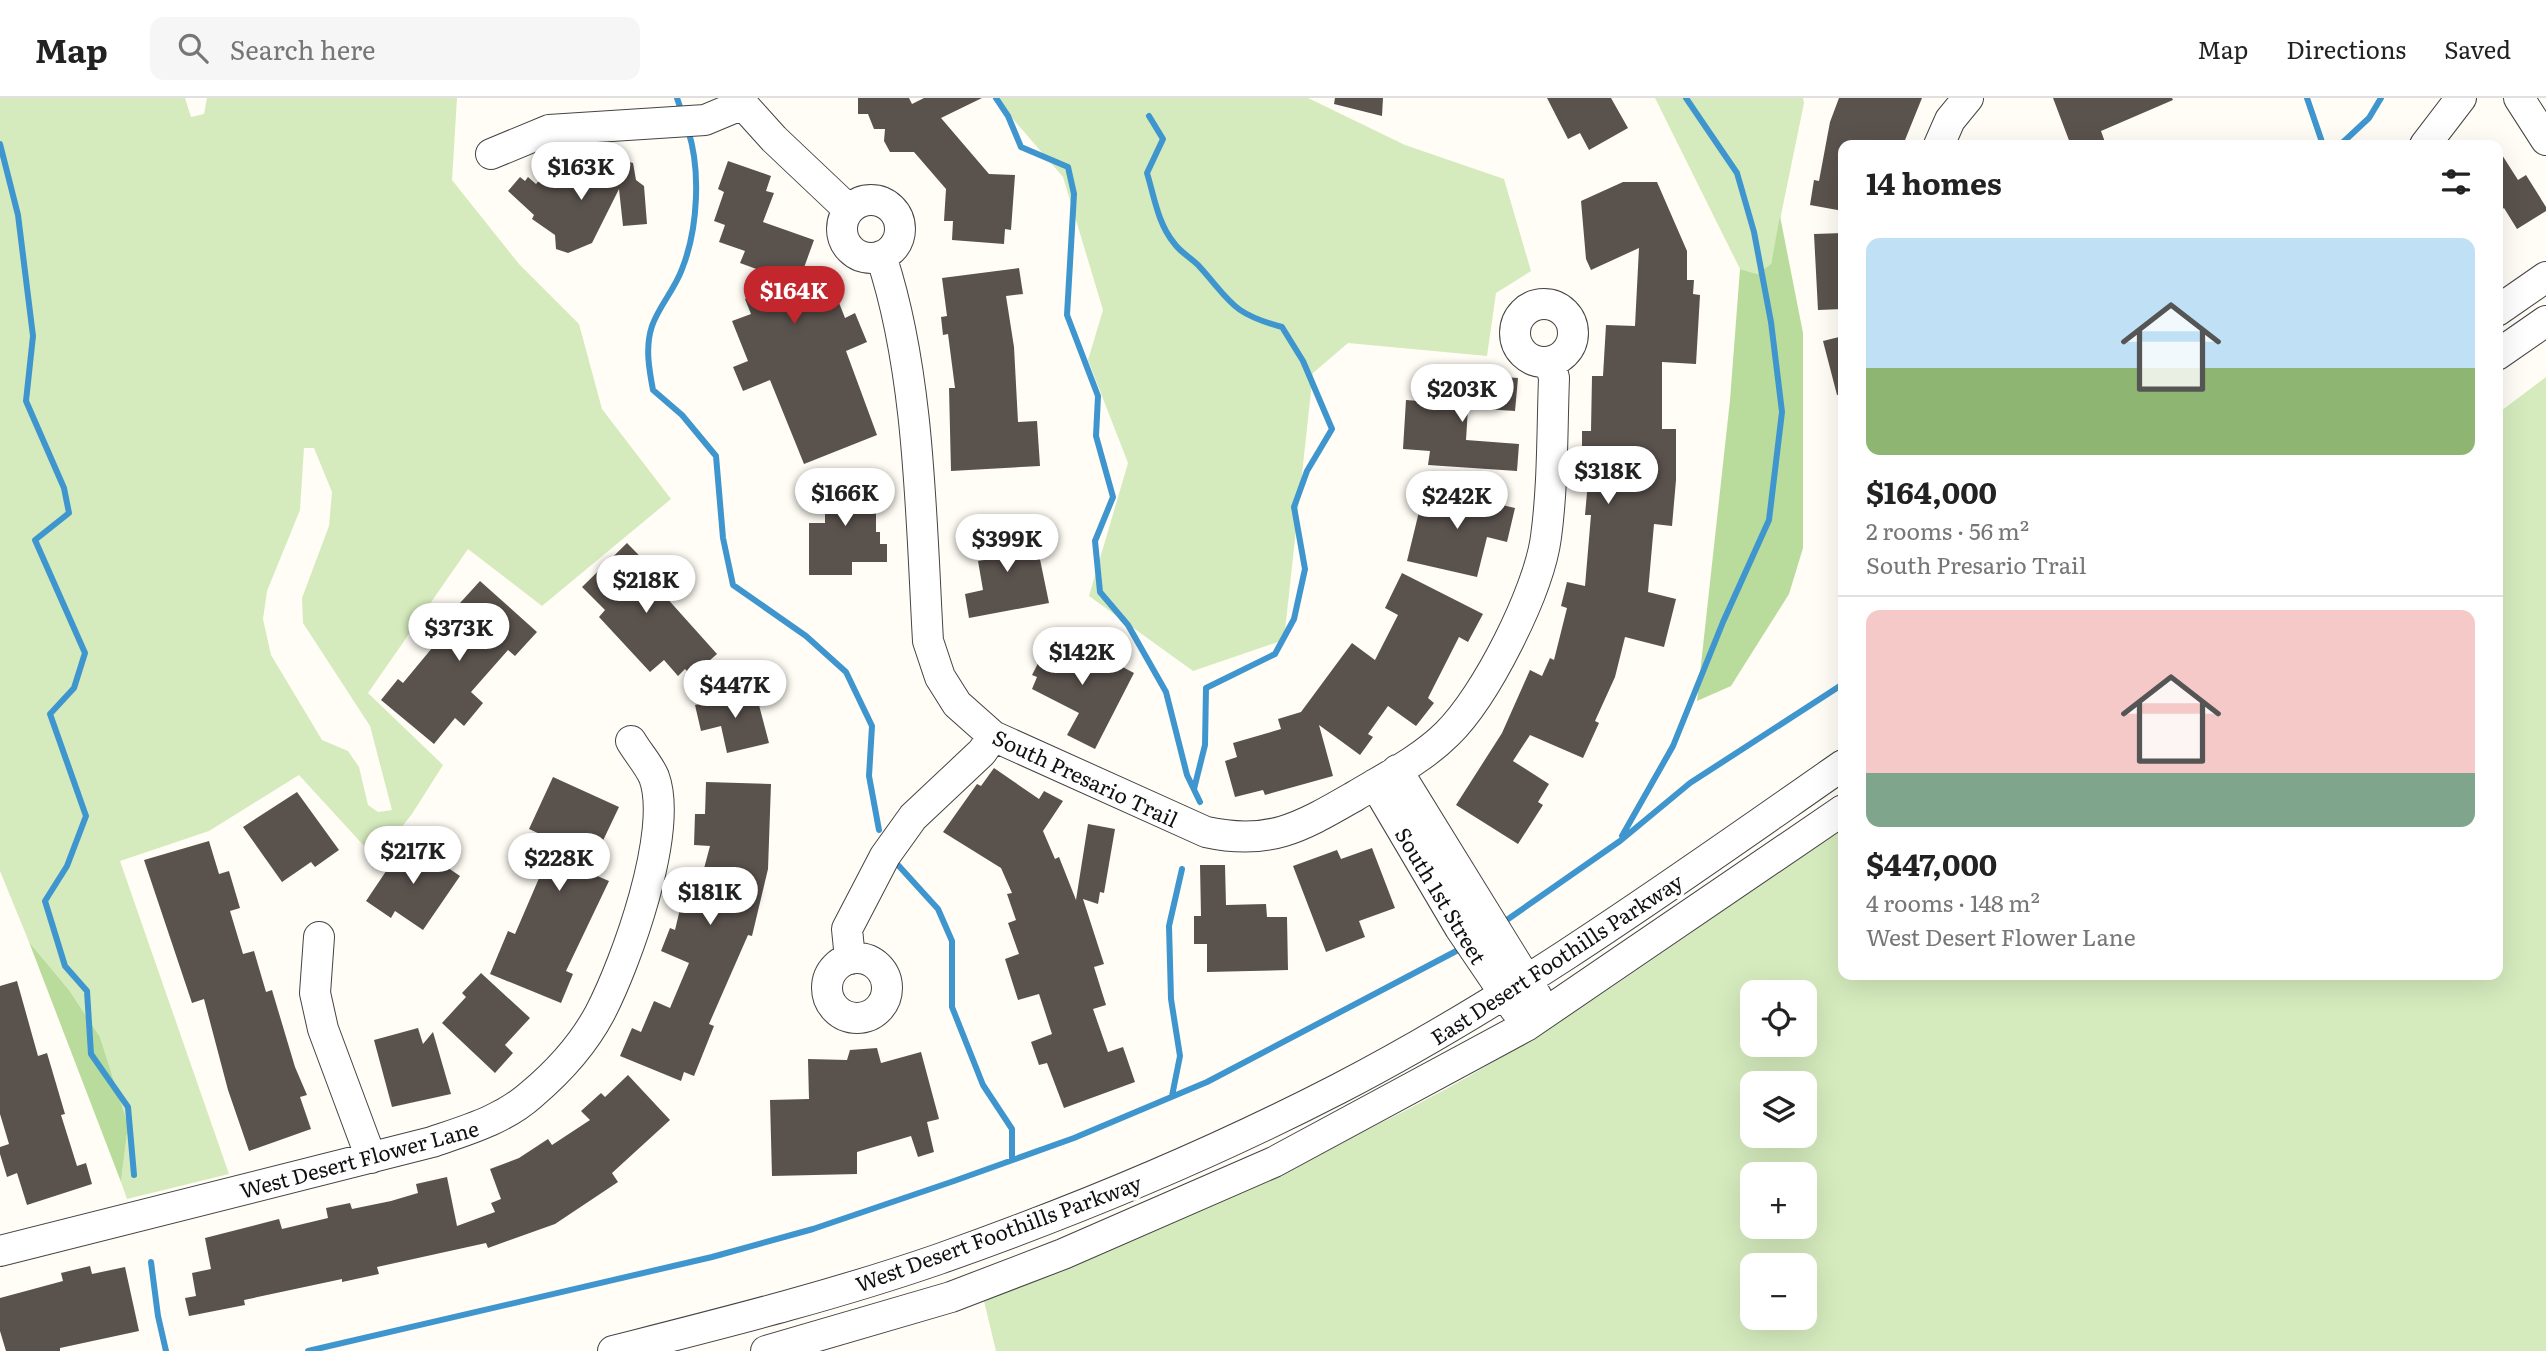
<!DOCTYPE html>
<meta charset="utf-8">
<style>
body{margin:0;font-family:Literata,serif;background:#f6f6f6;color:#222;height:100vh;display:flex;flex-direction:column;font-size:26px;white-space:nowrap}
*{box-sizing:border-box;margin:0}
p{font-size:23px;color:#767676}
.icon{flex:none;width:38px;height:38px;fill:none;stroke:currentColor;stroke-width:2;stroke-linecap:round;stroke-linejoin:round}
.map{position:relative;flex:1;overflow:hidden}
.drawer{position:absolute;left:1838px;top:42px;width:665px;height:840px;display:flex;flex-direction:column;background:#fff;border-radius:14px;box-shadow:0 7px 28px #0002}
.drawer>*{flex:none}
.controls{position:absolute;left:1740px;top:882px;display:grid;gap:14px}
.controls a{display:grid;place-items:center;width:77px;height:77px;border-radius:14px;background:#fff;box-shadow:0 7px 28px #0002;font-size:35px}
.price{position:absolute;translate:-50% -60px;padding:0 16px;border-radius:24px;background:#fff;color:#222;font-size:23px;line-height:46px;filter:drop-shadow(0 2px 4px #0008)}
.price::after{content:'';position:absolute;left:50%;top:42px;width:21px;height:16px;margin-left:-10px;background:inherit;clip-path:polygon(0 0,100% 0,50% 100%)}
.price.current{background:#c4262e;color:#fff}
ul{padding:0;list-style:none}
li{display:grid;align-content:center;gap:14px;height:371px;padding:0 28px}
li+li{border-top:2px solid #e0e0e0}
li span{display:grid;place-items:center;height:217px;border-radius:14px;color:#555}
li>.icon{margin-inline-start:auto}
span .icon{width:126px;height:126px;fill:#fffc;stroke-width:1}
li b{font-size:30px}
h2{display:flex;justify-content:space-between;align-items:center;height:84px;padding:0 28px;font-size:30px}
header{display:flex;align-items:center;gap:42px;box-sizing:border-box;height:98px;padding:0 35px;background:#fff;border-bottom:2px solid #e0e0e0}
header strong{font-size:33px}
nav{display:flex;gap:38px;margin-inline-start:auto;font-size:24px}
.search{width:490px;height:63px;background:#f6f6f6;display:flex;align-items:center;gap:18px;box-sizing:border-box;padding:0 24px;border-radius:14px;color:#767676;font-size:26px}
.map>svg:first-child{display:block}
.green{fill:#d5ebbd;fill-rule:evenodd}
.forest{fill:#b9dc9c}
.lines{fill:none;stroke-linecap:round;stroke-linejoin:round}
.stream{stroke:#3f96cf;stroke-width:6}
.building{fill:#5a524d}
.minor-casing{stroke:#444;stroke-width:32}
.minor{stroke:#fff;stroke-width:30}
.labels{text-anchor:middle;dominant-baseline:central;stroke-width:7;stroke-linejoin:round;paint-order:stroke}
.street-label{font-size:21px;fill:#111;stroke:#fff}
</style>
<header>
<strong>Map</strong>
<div class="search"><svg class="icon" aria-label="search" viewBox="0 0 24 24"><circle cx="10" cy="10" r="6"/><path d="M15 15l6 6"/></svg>Search here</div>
<nav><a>Map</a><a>Directions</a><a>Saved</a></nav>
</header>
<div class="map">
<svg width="2546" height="1253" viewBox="0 0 2546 1253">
<rect width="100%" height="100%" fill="#fffdf5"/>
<path class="green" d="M 0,0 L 185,0 L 191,19 L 204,16 L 207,0 L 457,0 L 452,82 L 519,166 L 579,226 L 602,311 L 671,401 L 542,508 L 468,451 L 368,595 L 443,667 L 412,716 L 376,761 L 299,677 L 209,733 L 120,763 L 229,1076 L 127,1101 L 121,1084 L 128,1027 L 100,939 L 69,892 L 29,844 L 0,773 ZM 304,350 L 314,350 L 332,394 L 329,428 L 302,500 L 303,525 L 370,628 L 392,712 L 378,714 L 368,707 L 359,669 L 348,653 L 322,642 L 271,557 L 263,521 L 267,493 L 300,412 Z
M 995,0 L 1308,0 L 1405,47 L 1504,81 L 1531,173 L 1496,195 L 1487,258 L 1348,245 L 1313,275 L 1284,542 L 1193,573 L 1089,498 L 1128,365 L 1088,262 L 1103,212 L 1063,79 Z
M 1655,0 L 1803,0 L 1804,5 L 1771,166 L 1757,176 L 1740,171 Z
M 2546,279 L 2546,1253 L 996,1253 L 983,1199 C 1140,1134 1297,1072 1446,991 C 1585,914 1714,819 1843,727 L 1843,877 L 2497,877 L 2497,316 ZM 1752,894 L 1804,894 L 1804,947 L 1752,947 ZM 1752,985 L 1804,985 L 1804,1038 L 1752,1038 ZM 1752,1076 L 1804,1076 L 1804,1129 L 1752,1129 ZM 1752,1167 L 1804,1167 L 1804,1220 L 1752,1220 Z"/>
<path class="forest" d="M 1780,118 L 1803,235 L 1803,450 L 1789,496 L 1731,588 L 1697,603 L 1730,302 L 1740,171 L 1757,176 L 1771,166 Z
M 29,844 L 69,892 L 100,939 L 128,1027 L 121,1084 Z"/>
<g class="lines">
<path class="stream" d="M 677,0 L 682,15
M 996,0 L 1008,18 L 1021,49 L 1068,69 L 1074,96 L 1067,217 L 1098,298 L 1096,338 L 1113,399 L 1095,443 L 1100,494 L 1128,527 L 1166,594 L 1187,677 L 1200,704
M 2307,0 L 2323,47
M 1149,18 L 1163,41 L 1147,75 C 1154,98 1158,126 1174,145 C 1180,154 1190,159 1198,167 C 1231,203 1230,215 1282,229 L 1303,263 L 1332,331 L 1307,373 L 1294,409 L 1305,471 L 1294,521 L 1275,556 L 1206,590 L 1205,647 L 1194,691
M 688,32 C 701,72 698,131 682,171 C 675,191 659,208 652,228 C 645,249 649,271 653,292 L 682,317 L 716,358 L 723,440 L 733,487 L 806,538 L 846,574 L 872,628 L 869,678 L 879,732
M 0,46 L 18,117 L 33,238 L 26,303 L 64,390 L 69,415 L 35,442 L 85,555 L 74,590 L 50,616 L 86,718 L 67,768 L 45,803 L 65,868 L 87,893 L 91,956 L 128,1009 L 134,1077
M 2340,47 L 2369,20 L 2381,0
M 1622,738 L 1673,648 L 1723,524 L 1769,422 L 1782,314 L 1771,224 L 1754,134 L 1737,75 L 1686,0
M 898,767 L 938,811 L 952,843 L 952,909 L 983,987 L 1012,1031 L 1012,1062
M 1501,826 L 1620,743 L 1690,685 L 1843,586
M 1172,998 L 1180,958 L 1171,901 L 1169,828 L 1182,771
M 151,1164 L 158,1218 L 166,1253
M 308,1253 L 712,1159 L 813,1131 L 954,1083 L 1074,1040 L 1207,984 L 1462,850"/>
</g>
<path class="building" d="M 858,0 L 909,0 L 912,6 L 924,0 L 982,0 L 941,20 L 989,76 L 1015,77 L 1011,132 L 1005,131 L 1004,146 L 952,142 L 953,123 L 944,123 L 946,91 L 914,54 L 890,54 L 884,43 L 885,31 L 874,31 L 868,16 L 858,16 Z
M 1335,0 L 1383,0 L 1382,18 L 1334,6 Z
M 1547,0 L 1611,0 L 1628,30 L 1589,52 L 1580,35 L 1568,41 Z
M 1839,0 L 1922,0 L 1903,47 L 1843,47 L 1843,113 L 1810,107 L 1814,82 L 1819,83 L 1830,24 Z
M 2053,0 L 2172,0 L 2173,2 L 2101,33 L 2106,47 L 2081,47 L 2079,42 L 2070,45 Z
M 2497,49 L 2518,82 L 2526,77 L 2546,109 L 2546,113 L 2517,131 L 2504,110 L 2497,115 Z
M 558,62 L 576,77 L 589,74 L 617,77 L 616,69 L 622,62 L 633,65 L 636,82 L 644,88 L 647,126 L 623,128 L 619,91 L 592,145 L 568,155 L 556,151 L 555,137 L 532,121 L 534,117 L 508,93 L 520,79 L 525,83 L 528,79 L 536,86 Z
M 728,63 L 771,78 L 766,93 L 774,95 L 763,124 L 814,142 L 801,178 L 825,169 L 845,220 L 855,215 L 867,244 L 846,253 L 877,337 L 804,366 L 770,282 L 743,293 L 733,269 L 748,263 L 732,223 L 751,216 L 745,201 L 789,183 L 740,165 L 745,153 L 719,144 L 725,127 L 714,123 L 724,94 L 718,91 Z
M 1623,84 L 1657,84 L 1687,153 L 1687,182 L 1694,182 L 1693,196 L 1700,197 L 1696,266 L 1662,264 L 1662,331 L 1676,331 L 1676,382 L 1672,428 L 1654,426 L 1648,494 L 1676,501 L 1664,549 L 1625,539 L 1615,579 L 1595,623 L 1599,625 L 1583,660 L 1530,637 L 1513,663 L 1549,686 L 1538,704 L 1543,707 L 1518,746 L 1456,707 L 1502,635 L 1530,572 L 1542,578 L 1550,560 L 1554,562 L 1567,510 L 1561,508 L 1567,484 L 1585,488 L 1591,417 L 1585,417 L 1590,361 L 1582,361 L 1582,333 L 1591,333 L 1592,278 L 1603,278 L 1606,227 L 1635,228 L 1639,150 L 1591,172 L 1586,161 L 1581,103 Z
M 1843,135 L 1843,211 L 1818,212 L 1814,136 Z
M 1019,170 L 1023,196 L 1006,198 L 1014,249 L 1018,324 L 1037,323 L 1040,368 L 951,373 L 949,290 L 955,290 L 948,236 L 943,237 L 941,219 L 947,218 L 942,180 Z
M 1843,238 L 1843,296 L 1837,297 L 1823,243 Z
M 1448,275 L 1518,280 L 1515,313 L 1468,310 L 1466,342 L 1519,346 L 1517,373 L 1428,367 L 1430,353 L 1403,351 L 1406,302 L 1446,305 Z
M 825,375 L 862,375 L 862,393 L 876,393 L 876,434 L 880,434 L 880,446 L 887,446 L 887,464 L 852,464 L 852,477 L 809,477 L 809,425 L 825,425 Z
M 1425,389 L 1515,410 L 1507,444 L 1487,439 L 1477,479 L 1407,463 Z
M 1014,425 L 1018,445 L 1036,442 L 1049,505 L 969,520 L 965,496 L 983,492 L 978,463 L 984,462 L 978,432 Z
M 627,445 L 672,491 L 665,498 L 717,556 L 692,578 L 685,571 L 678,578 L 664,562 L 650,574 L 599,519 L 605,512 L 582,489 Z
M 1402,475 L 1483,516 L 1468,544 L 1459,539 L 1428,600 L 1434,605 L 1416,628 L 1388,608 L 1368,636 L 1373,639 L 1360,657 L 1319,627 L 1333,678 L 1265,697 L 1263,692 L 1235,699 L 1225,663 L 1237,659 L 1233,645 L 1281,631 L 1278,621 L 1301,614 L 1352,545 L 1375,562 L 1398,517 L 1385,510 Z
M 480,483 L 537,534 L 515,558 L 508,552 L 471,594 L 483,605 L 464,628 L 455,620 L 434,646 L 381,602 L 398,581 L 403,585 L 437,544 L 430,538 Z
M 1051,540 L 1074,552 L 1077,545 L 1134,575 L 1095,651 L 1067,637 L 1079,615 L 1032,591 L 1037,579 L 1032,577 Z
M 755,592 L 769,645 L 727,655 L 721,628 L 701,633 L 695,607 Z
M 994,670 L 1039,701 L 1044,693 L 1063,703 L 1043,733 L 1055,761 L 1059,759 L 1076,802 L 1088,726 L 1115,731 L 1104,795 L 1100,794 L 1098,806 L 1083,801 L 1104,866 L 1094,869 L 1106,907 L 1093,911 L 1108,954 L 1123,949 L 1135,984 L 1064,1010 L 1047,965 L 1039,967 L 1031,944 L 1052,936 L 1039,896 L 1018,902 L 1005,861 L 1019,856 L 1008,825 L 1016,822 L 1007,796 L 1012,795 L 1001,770 L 943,734 L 977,686 L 981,688 Z
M 553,679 L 619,709 L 588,774 L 609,783 L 566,873 L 573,876 L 561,905 L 490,876 L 508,833 L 515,836 L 555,743 L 529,731 Z
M 706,684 L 771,686 L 768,771 L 752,838 L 748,837 L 709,926 L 714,928 L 694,978 L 684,974 L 681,983 L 620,958 L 632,930 L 641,934 L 654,903 L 670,910 L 689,865 L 661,853 L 670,830 L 675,832 L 685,790 L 698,793 L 710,748 L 694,747 L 695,716 L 705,716 Z
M 297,694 L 339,752 L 315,769 L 311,764 L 282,784 L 243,729 Z
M 407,742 L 460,778 L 423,832 L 395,813 L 391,820 L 366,803 Z
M 209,743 L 219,776 L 229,773 L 240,810 L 230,813 L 243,856 L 254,853 L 266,894 L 272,892 L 295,969 L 307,997 L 300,999 L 311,1031 L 249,1053 L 228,992 L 204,901 L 192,905 L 144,762 Z
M 1372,750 L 1395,810 L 1359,823 L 1365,839 L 1326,854 L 1293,768 L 1337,752 L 1341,761 Z
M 1200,767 L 1225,767 L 1226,807 L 1266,806 L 1267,819 L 1287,819 L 1288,872 L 1207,874 L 1207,846 L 1194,846 L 1194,818 L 1201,818 Z
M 481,875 L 530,920 L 505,947 L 513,955 L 495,975 L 442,925 L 466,899 L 462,895 Z
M 17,883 L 38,958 L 47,955 L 65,1016 L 61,1017 L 77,1068 L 86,1065 L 92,1086 L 27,1107 L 17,1075 L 7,1079 L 0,1056 L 0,1049 L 9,1046 L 0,1016 L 0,888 Z
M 418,930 L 423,946 L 433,934 L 451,996 L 392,1009 L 374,942 Z
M 877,950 L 881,965 L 921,954 L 939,1021 L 927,1024 L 934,1054 L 918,1059 L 911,1038 L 857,1054 L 857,1076 L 772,1078 L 770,1002 L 809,1001 L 808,961 L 847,962 L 850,952 Z
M 628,977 L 670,1022 L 612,1075 L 618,1084 L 555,1126 L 488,1150 L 486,1145 L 377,1169 L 379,1176 L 342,1184 L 342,1181 L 244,1202 L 245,1207 L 189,1218 L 185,1200 L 196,1198 L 192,1175 L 211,1171 L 205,1140 L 279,1121 L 282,1131 L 328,1120 L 326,1110 L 350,1105 L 352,1111 L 391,1103 L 418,1095 L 416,1086 L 447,1079 L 457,1128 L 495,1114 L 491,1105 L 501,1101 L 490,1071 L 519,1060 L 548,1041 L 552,1047 L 590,1022 L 581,1013 L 601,995 L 605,999 Z
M 90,1168 L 92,1176 L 125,1169 L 139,1233 L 60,1250 L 60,1253 L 6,1253 L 0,1233 L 0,1200 L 63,1183 L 61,1175 Z"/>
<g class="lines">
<defs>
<path id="minor" d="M 737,0 L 774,41 L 849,112
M 2519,0 L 2546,42
M 1939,47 L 1950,22 L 1968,0
M 2425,47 L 2461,0
M 491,56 L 549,32 L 705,22 L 741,7
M842 131a29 29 0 1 1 58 0a29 29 0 1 1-58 0Z
M 881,158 C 920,275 921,421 928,543 L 940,579 L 957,606 L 993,638 L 1206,734 C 1270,748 1301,729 1355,698 C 1385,680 1422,661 1447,636 C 1486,598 1539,493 1546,439 C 1553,387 1552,333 1554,280 L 1550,264
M1515 235a29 29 0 1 1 58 0a29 29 0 1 1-58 0Z
M 2497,213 L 2546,179
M 2497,257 L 2546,223
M 1397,672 L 1537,899
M 1375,686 L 1460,830 L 1515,911
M 319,839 L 315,895 L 323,931 L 371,1060
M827 890a30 30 0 1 1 60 0a30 30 0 1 1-60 0Z
M 850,861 L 847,831 L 885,758 L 913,719 L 982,654 L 993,638
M 0,1153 L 432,1044 C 467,1032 503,1022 532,996 C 558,974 584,945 600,915 C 626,865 674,733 654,679 C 649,667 638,655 631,643
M 613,1253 C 723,1225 832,1198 939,1161 C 1075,1113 1210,1057 1338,991 C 1516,899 1679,781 1843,667
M 766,1253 L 951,1199 L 1063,1156 L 1274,1064 L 1526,928 L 1843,712"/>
</defs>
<use href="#minor" class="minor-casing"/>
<use href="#minor" class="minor"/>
</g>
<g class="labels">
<g class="street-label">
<text transform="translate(1086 679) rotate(25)">South Presario Trail</text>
<text transform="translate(1442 797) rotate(59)">South 1st Street</text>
<text transform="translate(1556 860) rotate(-33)">East Desert Foothills Parkway</text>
<text transform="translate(359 1060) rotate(-15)">West Desert Flower Lane</text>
<text transform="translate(998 1134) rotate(-20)">West Desert Foothills Parkway</text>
</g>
</g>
</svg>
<div class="controls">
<a><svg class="icon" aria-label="locate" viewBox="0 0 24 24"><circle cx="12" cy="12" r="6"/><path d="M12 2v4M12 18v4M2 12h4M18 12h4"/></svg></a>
<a><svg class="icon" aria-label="layers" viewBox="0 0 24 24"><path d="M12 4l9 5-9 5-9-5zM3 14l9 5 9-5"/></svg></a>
<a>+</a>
<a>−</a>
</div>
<b class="price" style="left:581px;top:104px">$163K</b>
<b class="price current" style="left:794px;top:228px">$164K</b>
<b class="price" style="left:1462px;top:326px">$203K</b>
<b class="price" style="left:1608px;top:408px">$318K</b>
<b class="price" style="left:845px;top:430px">$166K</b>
<b class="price" style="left:1457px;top:433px">$242K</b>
<b class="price" style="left:1007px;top:476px">$399K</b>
<b class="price" style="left:646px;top:517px">$218K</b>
<b class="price" style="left:459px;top:565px">$373K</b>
<b class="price" style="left:1082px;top:589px">$142K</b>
<b class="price" style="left:735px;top:622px">$447K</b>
<b class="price" style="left:413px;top:788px">$217K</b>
<b class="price" style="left:559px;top:795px">$228K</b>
<b class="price" style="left:710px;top:829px">$181K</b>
<section class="drawer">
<h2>14 homes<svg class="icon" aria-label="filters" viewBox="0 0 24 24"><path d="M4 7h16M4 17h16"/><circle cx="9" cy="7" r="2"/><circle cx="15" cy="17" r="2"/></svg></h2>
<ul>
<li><span style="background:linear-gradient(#bfe0f5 60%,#8fb573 0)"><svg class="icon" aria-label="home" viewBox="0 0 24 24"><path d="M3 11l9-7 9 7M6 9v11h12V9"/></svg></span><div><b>$164,000</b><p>2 rooms · 56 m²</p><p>South Presario Trail</p></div></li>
<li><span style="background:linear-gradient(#f6c9c9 75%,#7fa58c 0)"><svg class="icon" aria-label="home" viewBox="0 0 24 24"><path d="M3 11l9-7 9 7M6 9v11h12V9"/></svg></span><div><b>$447,000</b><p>4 rooms · 148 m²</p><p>West Desert Flower Lane</p></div></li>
</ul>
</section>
</div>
